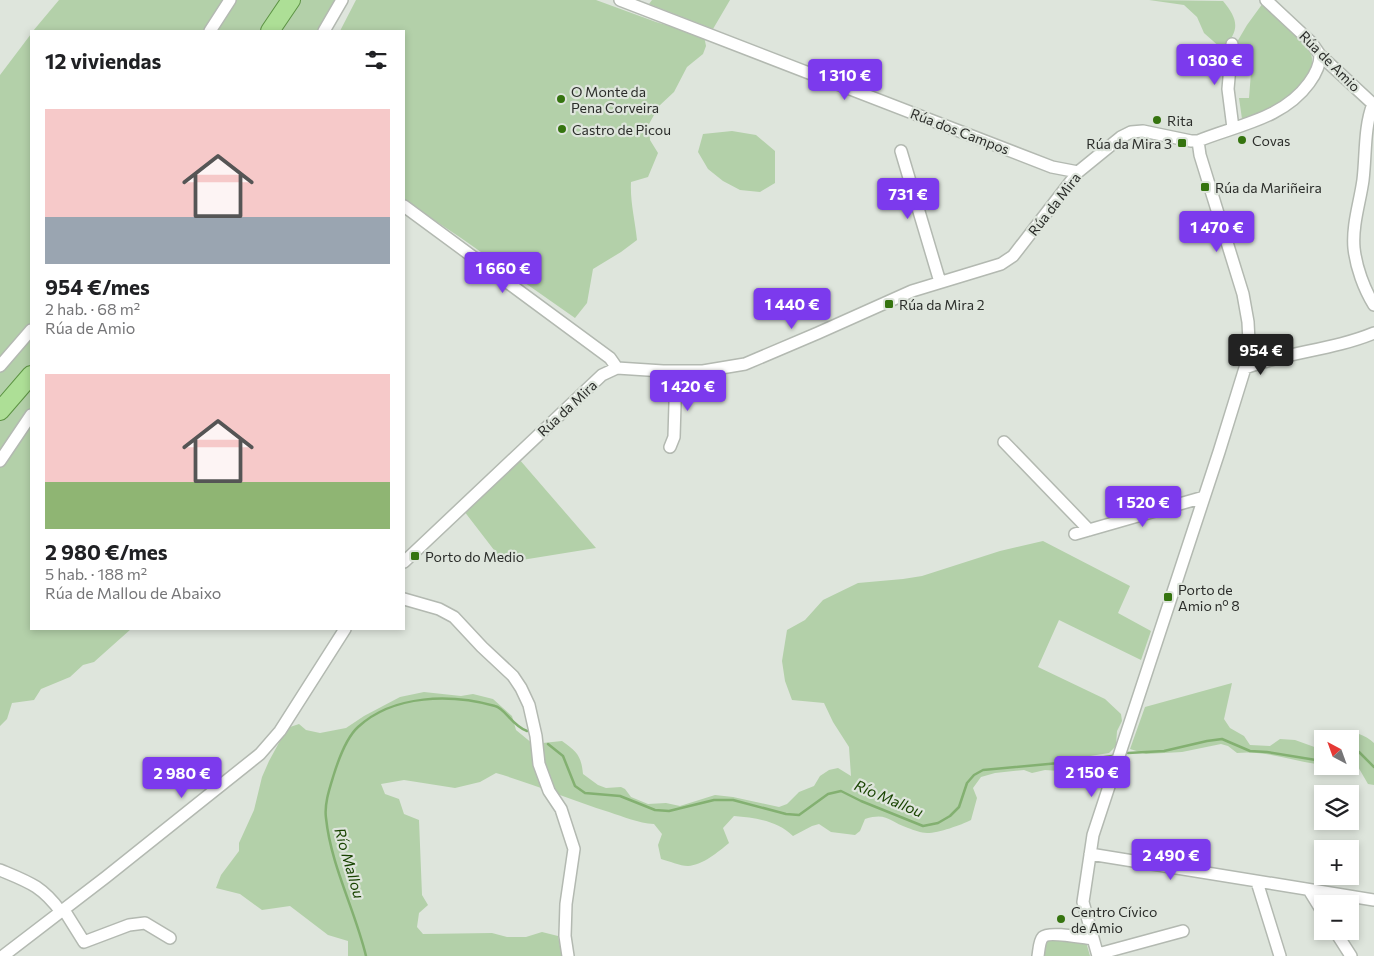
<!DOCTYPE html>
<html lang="es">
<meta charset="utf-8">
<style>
body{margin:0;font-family:Commissioner,sans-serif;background:#f6f6f6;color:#202124;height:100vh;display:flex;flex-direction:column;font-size:19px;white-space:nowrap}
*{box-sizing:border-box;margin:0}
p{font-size:16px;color:#757577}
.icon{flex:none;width:28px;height:28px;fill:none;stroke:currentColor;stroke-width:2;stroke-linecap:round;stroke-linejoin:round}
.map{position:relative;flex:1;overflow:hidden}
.drawer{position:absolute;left:30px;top:30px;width:375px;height:600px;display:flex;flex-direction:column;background:#fff;border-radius:0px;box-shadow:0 2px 8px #0003}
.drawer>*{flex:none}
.needle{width:32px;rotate:319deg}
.controls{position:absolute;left:1314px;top:730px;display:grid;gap:10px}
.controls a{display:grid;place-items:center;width:45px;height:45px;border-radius:0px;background:#fff;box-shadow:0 2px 8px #0003;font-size:25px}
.price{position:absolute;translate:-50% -42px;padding:0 11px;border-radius:5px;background:#7c3aed;color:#fff;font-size:16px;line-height:32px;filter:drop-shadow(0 1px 2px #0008)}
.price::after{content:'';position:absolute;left:50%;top:30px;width:15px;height:11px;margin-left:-8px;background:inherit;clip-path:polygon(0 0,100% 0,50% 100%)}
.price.active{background:#222;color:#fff}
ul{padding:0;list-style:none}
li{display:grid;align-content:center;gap:10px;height:265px;padding:0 15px}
li span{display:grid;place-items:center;height:155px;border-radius:0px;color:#555}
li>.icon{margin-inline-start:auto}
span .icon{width:90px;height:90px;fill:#fffc;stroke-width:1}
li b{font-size:21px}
h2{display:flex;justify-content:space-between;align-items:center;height:60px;padding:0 15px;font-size:21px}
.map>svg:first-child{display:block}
.green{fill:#b3d0a9}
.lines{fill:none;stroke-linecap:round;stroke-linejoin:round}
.stream{stroke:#83b071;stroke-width:2.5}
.street-casing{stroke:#b3b9b1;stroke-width:14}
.primary-casing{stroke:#5c9343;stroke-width:20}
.street{stroke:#fff;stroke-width:11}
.primary{stroke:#addf96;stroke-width:18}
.poi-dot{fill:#35740f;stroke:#dee5dc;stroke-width:2}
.labels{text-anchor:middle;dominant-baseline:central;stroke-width:4.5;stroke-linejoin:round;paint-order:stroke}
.street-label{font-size:14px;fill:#2b2d2a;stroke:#dee5dc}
.poi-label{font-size:14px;fill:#2b2d2a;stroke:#dee5dc;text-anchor:start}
.water-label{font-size:15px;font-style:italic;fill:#184300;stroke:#dee5dc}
</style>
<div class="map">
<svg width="1374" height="956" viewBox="0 0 1374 956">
<rect width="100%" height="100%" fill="#dee5dc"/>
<path class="green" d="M 59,0 L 282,0 L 261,31 L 33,31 Z
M 299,0 L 339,0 L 321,31 L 278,31 Z
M 356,0 L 596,0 L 656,22 L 704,36 L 706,46 L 703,54 L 687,67 L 674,92 L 659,106 L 649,124 L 650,140 L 658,153 L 648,177 L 631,182 C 630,202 635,220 637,240 L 621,252 L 593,269 L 587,303 L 575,318 L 461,238 L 404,200 L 404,31 L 340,31 Z
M 652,0 L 730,0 L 713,29 L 649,4 Z
M 1149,0 L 1223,1 C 1239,20 1240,31 1222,49 L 1204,33 L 1197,17 L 1184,5 Z
M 1263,3 L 1309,48 C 1326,84 1270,109 1246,120 L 1242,119 L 1239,98 L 1249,98 L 1252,60 L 1237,59 L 1237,42 L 1247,25 Z
M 31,34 L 31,323 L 0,359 L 0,75 Z
M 732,131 L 756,135 L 775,151 L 775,183 L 760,192 L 740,190 L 723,181 L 708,169 L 698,152 L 703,134 Z
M 31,337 L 31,364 L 19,380 L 0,402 L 0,371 L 20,352 Z
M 31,385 L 31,408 L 5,449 L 18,445 L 31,427 L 31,629 L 131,629 L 94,662 L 83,665 L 70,677 L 41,689 L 34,700 L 12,703 L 7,719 L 0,726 L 0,421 Z
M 519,459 L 596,548 L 504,563 L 464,511 Z
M 1043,541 L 1130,586 L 1118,613 L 1151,631 L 1141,660 L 1059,620 L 1038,667 L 1105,699 L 1121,714 L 1122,721 L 1117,731 L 1116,746 L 1109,753 L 1077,758 L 1076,764 L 1070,769 L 1059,771 L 1045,770 L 1032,773 L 1024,770 L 995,773 L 981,777 L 973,788 L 977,798 L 971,820 C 961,825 939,833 927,833 C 921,833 914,830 908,828 C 889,822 888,812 865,819 L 860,831 L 855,835 L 831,832 L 819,824 L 812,826 L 793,836 C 777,820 755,818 734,816 L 723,828 L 729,843 C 718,852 703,865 688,866 C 680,866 669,861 661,859 L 658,845 L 662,834 L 654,824 C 638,823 624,817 609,812 C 571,800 534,784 496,773 L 480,782 L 455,788 L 404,780 L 381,784 L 385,794 L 399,799 L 404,814 L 419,820 L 422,895 L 428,905 L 419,913 L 417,927 L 423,934 L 492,933 L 507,937 L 526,937 L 542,932 L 558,936 L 562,956 L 348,956 L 348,941 L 328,935 L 290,906 L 262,910 L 240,894 L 216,888 L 221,875 L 239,851 L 239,843 L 254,810 L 262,777 L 269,761 L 287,728 L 299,724 L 306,730 L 320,733 L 346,728 L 364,716 L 400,697 L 424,692 L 461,696 L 473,694 L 493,699 L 512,716 L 516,730 L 533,744 L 562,741 C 577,752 581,755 583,774 L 598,785 L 606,788 L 621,787 L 625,789 L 631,797 L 648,804 L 666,803 L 680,806 L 715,795 L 733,797 L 779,807 L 787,804 L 799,792 L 814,786 L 820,776 L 829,770 L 838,768 L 851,776 L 849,747 L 833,722 L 824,703 L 792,700 L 785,681 L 782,661 L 787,630 L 805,620 L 823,600 L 858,583 L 903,579 L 922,576 L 1000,551 Z
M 1232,683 L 1224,719 L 1230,728 L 1244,736 L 1250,745 L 1270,746 L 1280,739 L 1295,740 L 1320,749 L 1322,748 L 1322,763 L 1316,764 C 1290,760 1263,750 1237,753 L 1228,746 L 1221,744 L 1182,752 L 1146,754 L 1130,749 L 1145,707 Z
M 1342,730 C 1353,731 1366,735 1374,743 L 1374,785 L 1368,784 L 1350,753 L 1350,739 L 1333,739 Z
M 1050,938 L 1086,942 L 1090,956 L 1042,956 L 1044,944 Z"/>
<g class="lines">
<path class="stream" d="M 548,744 L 563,756 L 575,786 L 585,793 L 620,796 L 655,810 L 669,811 L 714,800 L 733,800 L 786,814 L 799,815 L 828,794 L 841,791 L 861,801 L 923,826 L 938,823 L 950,816 L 959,807 L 967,783 L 974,775 L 983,770 L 1070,762 L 1112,756
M 1350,746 L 1359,752 L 1374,767
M 1128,753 L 1164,751 L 1207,741 L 1222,739 L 1250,751 L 1267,752 L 1322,761
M 366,956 C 355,910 331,866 326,818 C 324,804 330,787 334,774 C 339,758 346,738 358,727 C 394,694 451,694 495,706 C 505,708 512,726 527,731"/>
<defs>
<path id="street" d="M 620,0 L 1052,167 L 1078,172
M 1266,0 L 1311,42 L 1320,55 L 1373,104
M 210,31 L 230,0
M 324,31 L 342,0
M 1232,44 L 1228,89 L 1233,128
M 1373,104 C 1364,127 1366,155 1363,180 C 1360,202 1352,225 1354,248 C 1356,267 1364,289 1374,305
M 901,151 L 940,282
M 404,206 L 610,358 L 617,368
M 0,366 L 31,330
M 1245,368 C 1287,352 1333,350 1374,333
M 1004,442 L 1089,530
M 670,447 L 674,437 L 676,371
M 0,461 L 31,415
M 1075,534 L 1204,497
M 404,562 L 602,375 L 617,368 L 663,371 L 703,371 L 745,364 L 818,333 L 912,291 L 1001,264 L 1013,256 L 1078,172 L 1121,137 L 1131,132 L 1143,131 L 1191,141 L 1198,141 C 1237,125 1283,119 1309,83 C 1315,75 1320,65 1320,55
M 404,599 L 439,609 L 454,617 L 482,647 L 513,676 L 521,688 L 529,705 L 536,736 L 539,764 L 549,791 L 561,809 L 574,849 L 566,904 L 565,936 L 568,956
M 1090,854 L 1374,900
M 0,870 C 29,882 42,886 61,912
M 1257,882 L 1280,956
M 1309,890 L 1322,911
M 64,910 L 84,942 L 129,925 L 145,923 L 170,938
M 1335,931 L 1351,956
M 1098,954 L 1183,931
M 3,956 L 106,877 L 260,754 L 280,731 L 345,629
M 1038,956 C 1039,951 1039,941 1043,937 C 1049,931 1084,938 1093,939
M 1098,956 L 1083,902 L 1093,835 L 1219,452 L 1245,368 L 1249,342 L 1248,322 L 1243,294 L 1200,155 L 1198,141"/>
<path id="primary" d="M 270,31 L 291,0
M 0,411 L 31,375"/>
</defs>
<use href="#street" class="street-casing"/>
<use href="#primary" class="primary-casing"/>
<use href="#street" class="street"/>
<use href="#primary" class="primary"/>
</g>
<g class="poi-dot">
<circle cx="561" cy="99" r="5"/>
<circle cx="1157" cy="120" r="5"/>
<circle cx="562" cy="129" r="5"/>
<circle cx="1242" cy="140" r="5"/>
<rect x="1177" y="138" width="10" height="10" rx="2.5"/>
<rect x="1200" y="182" width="10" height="10" rx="2.5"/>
<rect x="884" y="299" width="10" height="10" rx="2.5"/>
<rect x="410" y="551" width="10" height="10" rx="2.5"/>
<rect x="1163" y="592" width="10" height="10" rx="2.5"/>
<circle cx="1061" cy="919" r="5"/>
</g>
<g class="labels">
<g class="street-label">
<text transform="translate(1330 61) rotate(45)">Rúa de Amio</text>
<text transform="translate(960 131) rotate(21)">Rúa dos Campos</text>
<text transform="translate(1054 204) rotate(-52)">Rúa da Mira</text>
<text transform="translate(567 408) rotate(-43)">Rúa da Mira</text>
</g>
<g class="poi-label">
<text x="571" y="91">O Monte da<tspan x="571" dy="16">Pena Corveira</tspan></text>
<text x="1167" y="120">Rita</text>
<text x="572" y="129">Castro de Picou</text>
<text x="1252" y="140">Covas</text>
<text x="1172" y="143" text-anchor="end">Rúa da Mira 3</text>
<text x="1215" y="187">Rúa da Mariñeira</text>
<text x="899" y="304">Rúa da Mira 2</text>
<text x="425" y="556">Porto do Medio</text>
<text x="1178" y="589">Porto de<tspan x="1178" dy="16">Amio nº 8</tspan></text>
<text x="1071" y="911">Centro Cívico<tspan x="1071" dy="16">de Amio</tspan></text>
</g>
<g class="water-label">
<text transform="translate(889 798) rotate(23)">Río Mallou</text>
<text transform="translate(350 863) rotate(74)">Río Mallou</text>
</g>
</g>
</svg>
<div class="controls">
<a><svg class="needle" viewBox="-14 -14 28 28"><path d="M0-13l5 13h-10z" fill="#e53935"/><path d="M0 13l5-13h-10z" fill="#757577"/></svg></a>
<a><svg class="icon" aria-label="layers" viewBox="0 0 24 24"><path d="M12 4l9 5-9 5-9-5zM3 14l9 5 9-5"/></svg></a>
<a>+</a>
<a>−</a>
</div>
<b class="price" style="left:1215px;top:86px">1 030 €</b>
<b class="price" style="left:845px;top:101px">1 310 €</b>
<b class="price" style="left:908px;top:220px">731 €</b>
<b class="price" style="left:1217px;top:253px">1 470 €</b>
<b class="price" style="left:503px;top:294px">1 660 €</b>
<b class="price" style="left:792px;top:330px">1 440 €</b>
<b class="price active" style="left:1261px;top:376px">954 €</b>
<b class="price" style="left:688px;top:412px">1 420 €</b>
<b class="price" style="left:1143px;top:528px">1 520 €</b>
<b class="price" style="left:1092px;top:798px">2 150 €</b>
<b class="price" style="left:182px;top:799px">2 980 €</b>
<b class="price" style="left:1171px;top:881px">2 490 €</b>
<section class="drawer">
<h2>12 viviendas<svg class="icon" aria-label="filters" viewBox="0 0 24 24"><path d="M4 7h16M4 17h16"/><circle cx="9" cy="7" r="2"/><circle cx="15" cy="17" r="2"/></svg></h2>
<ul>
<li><span style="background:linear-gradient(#f6c9c9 70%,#9aa5b1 0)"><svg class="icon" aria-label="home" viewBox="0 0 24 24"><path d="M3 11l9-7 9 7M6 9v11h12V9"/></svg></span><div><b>954 €/mes</b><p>2 hab. · 68 m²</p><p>Rúa de Amio</p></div></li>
<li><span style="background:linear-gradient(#f6c9c9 70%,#8fb573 0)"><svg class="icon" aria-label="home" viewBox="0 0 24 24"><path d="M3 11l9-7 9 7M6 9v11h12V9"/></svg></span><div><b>2 980 €/mes</b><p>5 hab. · 188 m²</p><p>Rúa de Mallou de Abaixo</p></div></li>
</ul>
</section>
</div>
